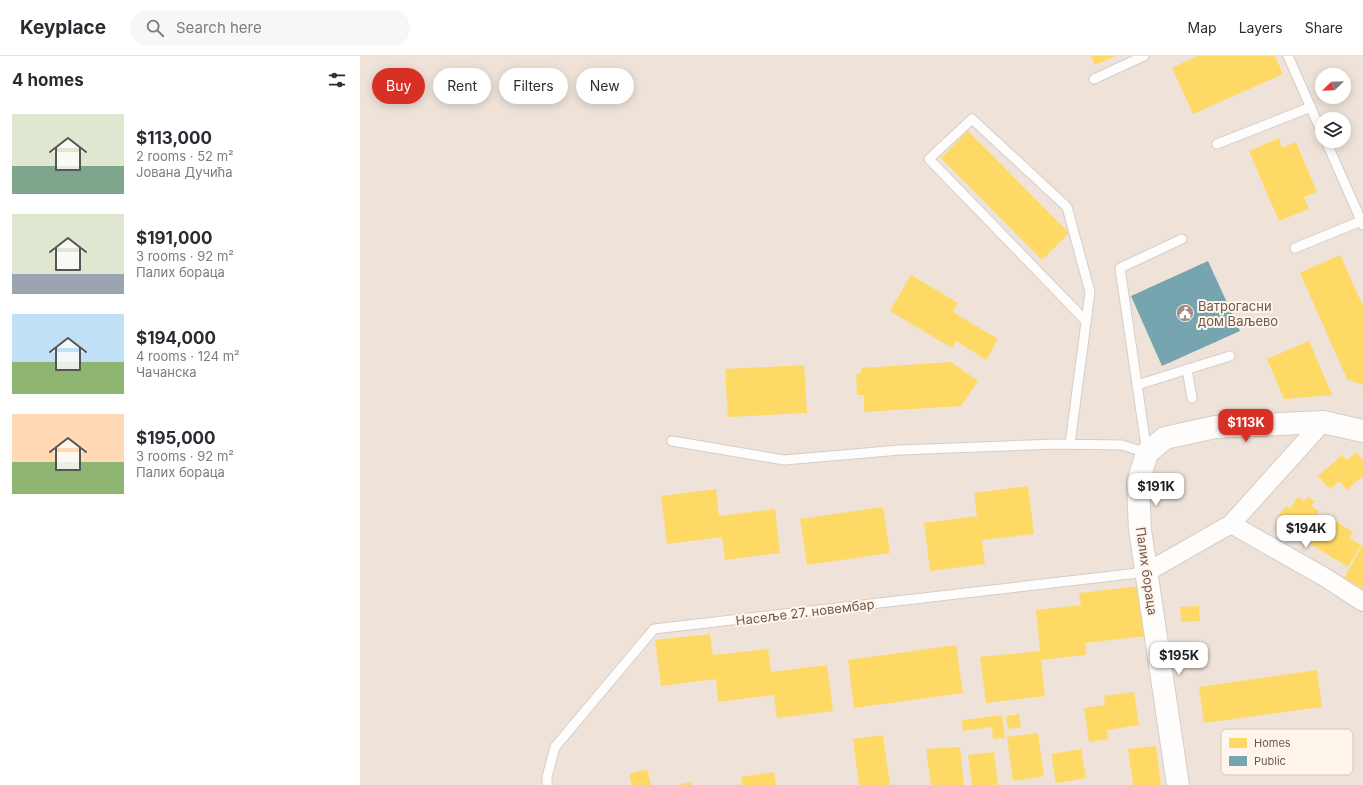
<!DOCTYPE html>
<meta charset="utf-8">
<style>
body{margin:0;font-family:Inter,sans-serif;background:#f7f7f7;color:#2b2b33;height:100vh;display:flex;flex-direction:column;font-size:15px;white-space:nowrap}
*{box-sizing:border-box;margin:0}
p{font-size:13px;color:#7c7c81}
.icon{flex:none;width:22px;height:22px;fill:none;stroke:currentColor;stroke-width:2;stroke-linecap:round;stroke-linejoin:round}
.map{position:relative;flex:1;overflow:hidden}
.sheet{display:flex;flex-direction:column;background:#fff;width:360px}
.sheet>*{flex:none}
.banner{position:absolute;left:12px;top:12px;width:380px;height:36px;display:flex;gap:8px}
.needle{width:26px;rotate:247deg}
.fabs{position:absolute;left:955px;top:12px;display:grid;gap:8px}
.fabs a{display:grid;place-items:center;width:36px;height:36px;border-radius:50%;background:#fff;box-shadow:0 2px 10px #0003;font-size:20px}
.price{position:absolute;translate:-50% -34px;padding:0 9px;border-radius:8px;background:#fff;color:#222;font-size:13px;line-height:26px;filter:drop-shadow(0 1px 2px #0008)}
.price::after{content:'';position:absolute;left:50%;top:24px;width:12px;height:9px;margin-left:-6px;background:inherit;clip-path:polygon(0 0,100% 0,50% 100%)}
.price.current{background:#d93025;color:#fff}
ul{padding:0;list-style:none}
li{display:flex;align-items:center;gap:12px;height:100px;padding:0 12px}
li span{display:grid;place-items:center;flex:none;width:112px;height:80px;border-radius:0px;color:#555}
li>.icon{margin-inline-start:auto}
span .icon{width:48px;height:48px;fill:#fffc;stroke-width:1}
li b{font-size:17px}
h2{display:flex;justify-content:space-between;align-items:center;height:48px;padding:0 12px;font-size:17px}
.chip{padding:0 14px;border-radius:18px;background:#fff;box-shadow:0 2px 10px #0003;font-size:14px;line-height:36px}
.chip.current{background:#d93025;color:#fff}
header{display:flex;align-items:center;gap:24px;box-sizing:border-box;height:56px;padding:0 20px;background:#fff;border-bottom:1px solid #e1e1e2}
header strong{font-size:19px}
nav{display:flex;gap:22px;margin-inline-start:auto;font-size:14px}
.search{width:280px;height:36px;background:#f7f7f7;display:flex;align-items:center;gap:10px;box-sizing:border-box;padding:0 14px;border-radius:22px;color:#7c7c81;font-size:15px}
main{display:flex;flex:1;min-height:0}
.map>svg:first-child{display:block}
.residential{fill:#efe3d9;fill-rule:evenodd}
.homes{fill:#ffd966}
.public{fill:#76a5af}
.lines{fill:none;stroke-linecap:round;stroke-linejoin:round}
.service-casing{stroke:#d4cdc8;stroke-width:11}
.minor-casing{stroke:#d4cdc8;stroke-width:20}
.tertiary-casing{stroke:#d4cdc8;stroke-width:24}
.service{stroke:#fefdfc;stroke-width:9}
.minor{stroke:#fefdfc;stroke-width:18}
.tertiary{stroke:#fefdfc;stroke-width:22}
.labels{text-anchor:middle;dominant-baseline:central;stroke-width:4;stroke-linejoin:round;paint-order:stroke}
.poi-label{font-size:13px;fill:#73574c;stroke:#fef6ec;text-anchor:start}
.street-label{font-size:13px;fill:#73574c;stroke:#fef6ec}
.key{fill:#fef6ec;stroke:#d4c6bc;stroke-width:1}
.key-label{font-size:11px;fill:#73574c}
</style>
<header>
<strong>Keyplace</strong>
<div class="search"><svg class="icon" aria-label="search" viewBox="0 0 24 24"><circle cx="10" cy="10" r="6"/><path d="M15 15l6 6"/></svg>Search here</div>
<nav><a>Map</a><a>Layers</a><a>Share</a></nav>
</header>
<main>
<section class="sheet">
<h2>4 homes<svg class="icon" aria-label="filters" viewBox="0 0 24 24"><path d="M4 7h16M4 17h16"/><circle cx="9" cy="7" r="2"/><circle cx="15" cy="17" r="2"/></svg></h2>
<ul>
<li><span style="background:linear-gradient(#dfe7d0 65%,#7fa58c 0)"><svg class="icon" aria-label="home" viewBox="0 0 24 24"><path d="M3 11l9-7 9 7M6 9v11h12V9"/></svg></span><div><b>$113,000</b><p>2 rooms · 52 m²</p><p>Јована Дучића</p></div></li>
<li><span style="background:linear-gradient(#dfe7d0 75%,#9aa5b1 0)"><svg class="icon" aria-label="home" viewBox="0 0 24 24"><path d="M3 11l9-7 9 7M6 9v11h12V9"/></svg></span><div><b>$191,000</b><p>3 rooms · 92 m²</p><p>Палих бораца</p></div></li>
<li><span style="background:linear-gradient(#bfe0f5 60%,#8fb573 0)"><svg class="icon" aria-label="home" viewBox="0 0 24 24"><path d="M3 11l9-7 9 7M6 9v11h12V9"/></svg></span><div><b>$194,000</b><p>4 rooms · 124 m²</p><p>Чачанска</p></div></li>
<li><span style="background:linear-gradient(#ffd9b3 60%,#8fb573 0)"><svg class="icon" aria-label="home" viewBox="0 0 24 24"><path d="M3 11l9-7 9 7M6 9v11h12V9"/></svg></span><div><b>$195,000</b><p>3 rooms · 92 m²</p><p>Палих бораца</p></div></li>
</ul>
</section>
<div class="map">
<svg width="1003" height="729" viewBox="0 0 1003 729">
<rect width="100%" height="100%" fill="#f6f1eb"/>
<path class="residential" d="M 0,0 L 1003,0 L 1003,729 L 0,729 ZM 962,19 L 984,19 L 984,41 L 962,41 ZM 962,63 L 984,63 L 984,85 L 962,85 Z"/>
<path class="homes" d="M 731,0 L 756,0 L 735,9 Z
M 837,0 L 915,0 L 923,18 L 833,58 L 812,12 Z
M 608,75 L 709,177 L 682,204 L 581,102 Z
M 919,82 L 922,92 L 936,86 L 957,136 L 944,141 L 949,153 L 919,165 L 889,95 Z
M 980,199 L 1003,250 L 1003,329 L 987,323 L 940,217 Z
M 551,219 L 598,247 L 593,256 L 638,283 L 626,304 L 596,285 L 592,292 L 530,255 Z
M 949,285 L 972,339 L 924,343 L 907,303 Z
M 591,306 L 618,325 L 601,350 L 504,356 L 504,339 L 497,339 L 496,317 L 501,317 L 501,312 Z
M 444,309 L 447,357 L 368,361 L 365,313 Z
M 996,396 L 1003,404 L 1003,420 L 987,434 L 979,425 L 970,433 L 958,420 L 982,399 L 987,404 Z
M 668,430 L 674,478 L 622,484 L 625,508 L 570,515 L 564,467 L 617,460 L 614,437 Z
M 356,433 L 359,460 L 415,453 L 420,497 L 365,504 L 362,481 L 307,488 L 301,440 Z
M 938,441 L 944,445 L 948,441 L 955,445 L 951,450 L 959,455 L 943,478 L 937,473 L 932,481 L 920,472 L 924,465 L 918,461 L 926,450 L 930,453 Z
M 523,451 L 530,497 L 447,509 L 440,463 Z
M 967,460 L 993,476 L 989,482 L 1001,489 L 988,511 L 950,488 Z
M 1003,488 L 1003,533 L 984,522 Z
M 781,530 L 787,580 L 725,587 L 726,599 L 681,604 L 685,640 L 626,647 L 620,601 L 680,595 L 676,554 L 721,549 L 719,537 Z
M 839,550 L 840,565 L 821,566 L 820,551 Z
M 350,578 L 353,599 L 408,593 L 411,616 L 467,609 L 473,655 L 417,662 L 414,639 L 358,646 L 356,623 L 301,630 L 295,584 Z
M 596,589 L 603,637 L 494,652 L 488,604 Z
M 957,614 L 962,651 L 844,667 L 839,631 Z
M 774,636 L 779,669 L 747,674 L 748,683 L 729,686 L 724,652 L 745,649 L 744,640 Z
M 659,658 L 661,671 L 648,673 L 646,660 Z
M 642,659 L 645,682 L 633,683 L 632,671 L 603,675 L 602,664 Z
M 678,677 L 684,720 L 653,725 L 647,681 Z
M 523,679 L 530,729 L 499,729 L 493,683 Z
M 796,690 L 801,729 L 773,729 L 768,693 Z
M 600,691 L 604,729 L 571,729 L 566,693 Z
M 721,693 L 726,722 L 696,727 L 691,698 Z
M 634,696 L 638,729 L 612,729 L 608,699 Z
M 287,713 L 291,729 L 272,729 L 269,718 Z
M 414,716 L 416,729 L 382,729 L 381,721 Z
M 332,726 L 332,729 L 321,729 L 321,728 Z"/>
<path class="public" d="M 848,205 L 880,275 L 802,310 L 771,240 Z"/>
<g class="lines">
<defs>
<path id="service" d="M 928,0 L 962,77
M 734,23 L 784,0
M 966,85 L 1003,169
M 857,88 L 951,51
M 935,192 L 1001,165
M 827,313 L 832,342
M 777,329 L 870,300
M 312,385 L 424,404 L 540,394 L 695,388 L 762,389 L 787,397 L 760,212 L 822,183
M 710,388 L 730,236 L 707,151 L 612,63 L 569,103 L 726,265
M 187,729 L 187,721 L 195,691 L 294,573 L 787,516"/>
<path id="minor" d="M 871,468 L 966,522 L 1003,546
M 787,516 L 871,468 L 963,366"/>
<path id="tertiary" d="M 818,729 L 780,474 L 778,426 L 787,397 L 805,382 L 855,371 L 963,366 L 1003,375"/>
</defs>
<use href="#service" class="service-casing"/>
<use href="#minor" class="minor-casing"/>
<use href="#tertiary" class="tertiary-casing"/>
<use href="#service" class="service"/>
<use href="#minor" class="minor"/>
<use href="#tertiary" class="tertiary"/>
</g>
<defs>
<symbol id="civic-disc" viewBox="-11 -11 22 22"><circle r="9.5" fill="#a18d84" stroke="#fef6ec"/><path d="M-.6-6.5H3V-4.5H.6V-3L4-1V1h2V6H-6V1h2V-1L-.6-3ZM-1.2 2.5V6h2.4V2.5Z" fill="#fff"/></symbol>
</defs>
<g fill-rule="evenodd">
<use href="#civic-disc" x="815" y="247" width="20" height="20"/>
</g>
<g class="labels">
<g class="poi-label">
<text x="838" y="250">Ватрогасни<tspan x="838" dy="15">дом Ваљево</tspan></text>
</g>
<g class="street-label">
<text transform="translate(787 515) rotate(82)">Палих бораца</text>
<text transform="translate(445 556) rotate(-7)">Насеље 27. новембар</text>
</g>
</g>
<rect x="861" y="673" width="132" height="46" rx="6" class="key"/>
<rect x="869" y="682" width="18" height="10" fill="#ffd966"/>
<rect x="869" y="700" width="18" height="10" fill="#76a5af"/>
<g class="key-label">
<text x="894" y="691">Homes</text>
<text x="894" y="709">Public</text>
</g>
</svg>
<div class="fabs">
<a><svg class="needle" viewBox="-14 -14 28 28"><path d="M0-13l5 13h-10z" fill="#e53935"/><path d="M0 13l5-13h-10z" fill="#7c7c81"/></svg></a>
<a><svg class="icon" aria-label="layers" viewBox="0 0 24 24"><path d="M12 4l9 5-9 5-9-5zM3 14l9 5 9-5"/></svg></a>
</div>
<b class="price current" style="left:886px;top:387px">$113K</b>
<b class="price" style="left:796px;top:451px">$191K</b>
<b class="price" style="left:946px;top:493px">$194K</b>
<b class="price" style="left:819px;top:620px">$195K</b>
<div class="banner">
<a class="chip current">Buy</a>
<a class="chip">Rent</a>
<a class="chip">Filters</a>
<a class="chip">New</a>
</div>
</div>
</main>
